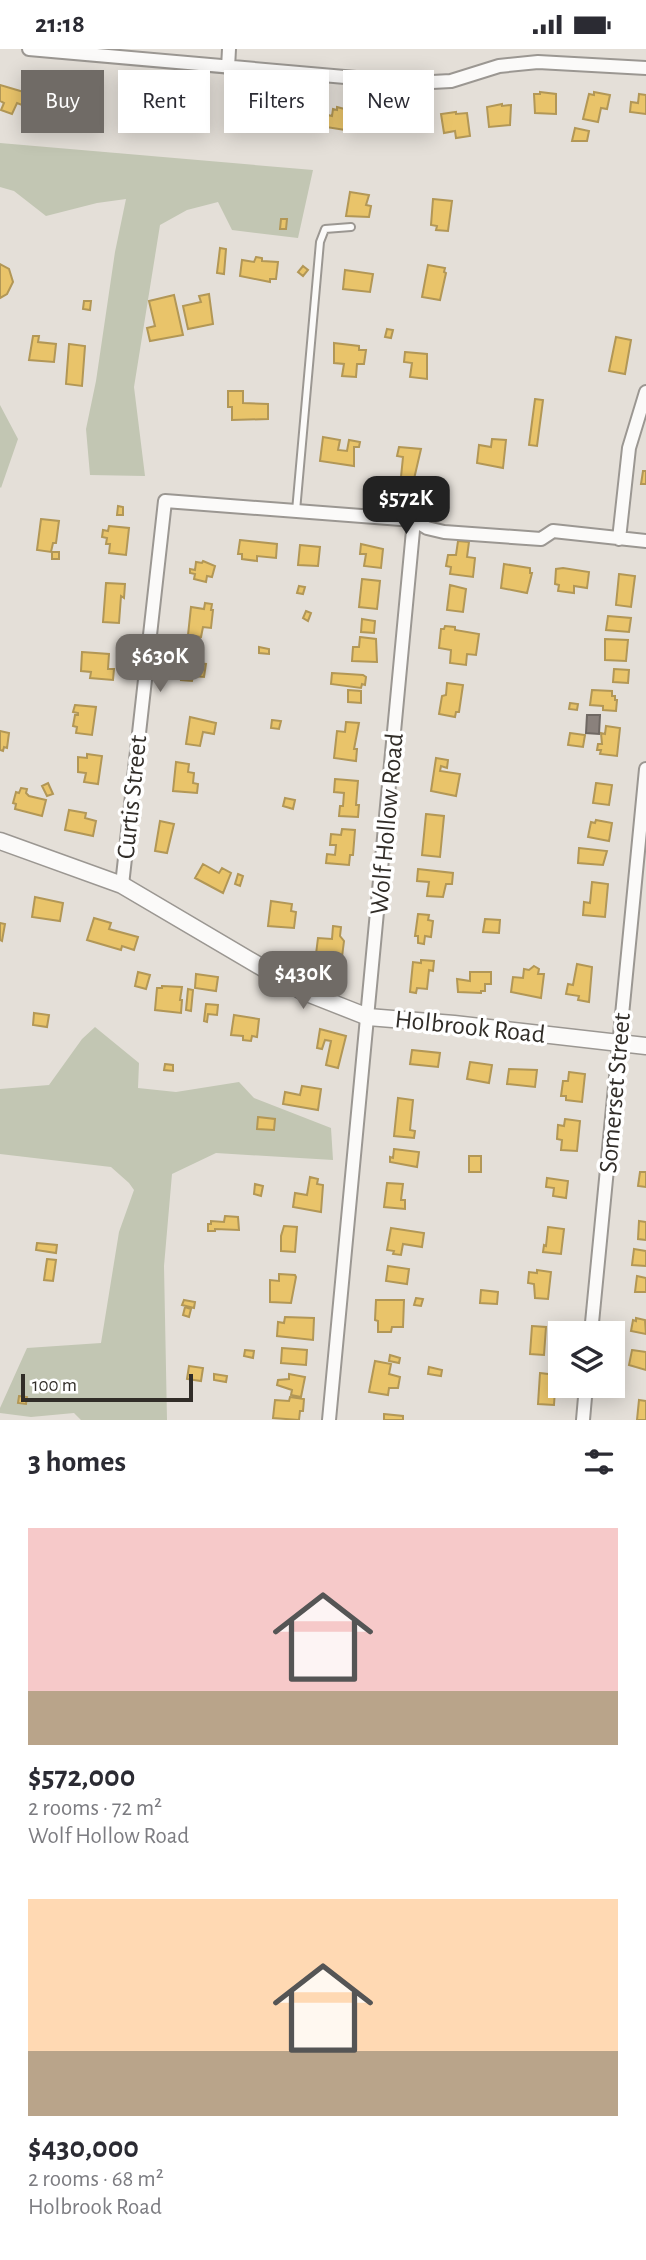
<!DOCTYPE html>
<meta charset="utf-8">
<style>
body{margin:0;font-family:"Alegreya Sans",sans-serif;background:#f2f2f3;color:#2b2b33;height:100vh;display:flex;flex-direction:column;font-size:26px;white-space:nowrap}
*{box-sizing:border-box;margin:0}
p{font-size:23px;color:#7c7c81}
.icon{flex:none;width:38px;height:38px;fill:none;stroke:currentColor;stroke-width:2;stroke-linecap:round;stroke-linejoin:round}
.map{position:relative;height:1371px;overflow:hidden}
.details{display:flex;flex-direction:column;background:#fff;flex:1}
.details>*{flex:none}
.top-card{position:absolute;left:21px;top:21px;width:606px;height:63px;display:flex;gap:14px}
.fabs{position:absolute;left:548px;top:1272px;display:grid;gap:14px}
.fabs a{display:grid;place-items:center;width:77px;height:77px;border-radius:0px;background:#fff;box-shadow:0 4px 18px #0003;font-size:35px}
.scale{position:absolute;left:21px;bottom:18px;width:172px;box-sizing:border-box;padding-left:7px;border:4px solid #312d28;border-top:0;font-size:19px;line-height:24px;white-space:nowrap;color:#312d28;-webkit-text-stroke:5px #fff;paint-order:stroke}
.price{position:absolute;translate:-50% -60px;padding:0 16px;border-radius:14px;background:#706b66;color:#fff;font-size:23px;line-height:46px;filter:drop-shadow(0 2px 4px #0008)}
.price::after{content:'';position:absolute;left:50%;top:42px;width:21px;height:16px;margin-left:-10px;background:inherit;clip-path:polygon(0 0,100% 0,50% 100%)}
.price.current{background:#222;color:#fff}
ul{padding:0;list-style:none}
li{display:grid;align-content:center;gap:14px;height:371px;padding:0 28px}
li span{display:grid;place-items:center;height:217px;border-radius:0px;color:#555}
li>.icon{margin-inline-start:auto}
span .icon{width:126px;height:126px;fill:#fffc;stroke-width:1}
li b{font-size:30px}
h2{display:flex;justify-content:space-between;align-items:center;height:84px;padding:0 28px;font-size:30px}
.chip{padding:0 24px;border-radius:0px;background:#fff;box-shadow:0 4px 18px #0003;font-size:24px;line-height:63px}
.chip.current{background:#706b66;color:#fff}
.status{display:flex;justify-content:space-between;align-items:center;height:49px;padding:0 35px;background:#fff;direction:ltr}
.status svg{height:19px;fill:currentColor}
.map>svg:first-child{display:block}
.forest{fill:#c2c6b3}
.homes{fill:#e9c46a;stroke:#b29756;stroke-width:2}
.industry{fill:#8a817c;stroke:#6f6863;stroke-width:2}
.lines{fill:none;stroke-linecap:round;stroke-linejoin:round}
.service-casing{stroke:#9b9792;stroke-width:10}
.minor-casing{stroke:#9b9792;stroke-width:16}
.tertiary-casing{stroke:#9b9792;stroke-width:19}
.service{stroke:#fbfaf9;stroke-width:6}
.minor{stroke:#fbfaf9;stroke-width:12}
.tertiary{stroke:#fbfaf9;stroke-width:16}
.labels{text-anchor:middle;dominant-baseline:central;stroke-width:7;stroke-linejoin:round;paint-order:stroke}
.street-label{font-size:26px;fill:#312d28;stroke:#fff}
</style>
<div class="status"><b>21:18</b><svg viewBox="0 0 49 12"><path d="M0 12V9h3v3zM5 12V6h3v6zM10 12V3h3v9zM15 12V0h3v12zM26 1h20v11H26zM47 4h2v5h-2z"/></svg></div>
<div class="map">
<svg width="646" height="1371" viewBox="0 0 646 1371">
<rect width="100%" height="100%" fill="#e4dfd8"/>
<path class="forest" d="M 0,94 L 313,121 L 298,189 L 232,181 L 218,153 L 187,161 L 160,176 L 134,338 L 145,427 L 90,426 L 86,380 L 96,332 L 115,203 L 126,150 L 97,154 L 46,167 L 14,142 L 0,138 Z
M 0,356 L 18,390 L 1,439 L 0,438 Z
M 95,978 L 139,1014 L 138,1039 L 176,1043 L 239,1033 L 254,1049 L 331,1079 L 333,1111 L 216,1104 L 172,1125 L 164,1217 L 167,1371 L 81,1371 L 74,1364 L 31,1368 L 0,1364 L 0,1359 L 27,1299 L 101,1294 L 119,1183 L 134,1141 L 129,1134 L 111,1118 L 0,1105 L 0,1040 L 49,1036 L 82,990 Z"/>
<path class="homes" d="M 0,36 L 27,44 L 22,56 L 17,54 L 12,65 L 1,61 L 4,54 L 0,52 Z
M 53,38 L 84,49 L 80,64 L 66,60 L 65,66 L 58,64 L 60,59 L 50,53 Z
M 130,42 L 150,47 L 149,54 L 147,58 L 145,57 L 144,64 L 122,62 L 124,44 L 130,44 Z
M 540,43 L 556,45 L 556,65 L 535,64 L 534,45 L 540,45 Z
M 594,43 L 610,46 L 607,60 L 601,59 L 598,73 L 583,70 L 589,45 L 594,46 Z
M 639,45 L 646,46 L 646,65 L 630,63 L 631,53 L 638,54 Z
M 175,46 L 200,52 L 197,68 L 177,67 L 177,65 L 172,64 Z
M 228,51 L 251,54 L 253,56 L 248,73 L 226,71 Z
M 290,53 L 307,57 L 305,78 L 278,71 L 282,55 L 289,57 Z
M 502,55 L 502,57 L 511,56 L 510,76 L 489,78 L 487,58 Z
M 337,58 L 356,63 L 352,82 L 326,78 L 328,66 L 332,67 L 333,60 L 337,61 Z
M 387,62 L 414,67 L 412,83 L 384,83 Z
M 456,63 L 456,65 L 467,64 L 470,87 L 456,89 L 455,82 L 444,84 L 441,65 Z
M 575,79 L 589,82 L 587,92 L 572,92 Z
M 350,143 L 369,146 L 366,156 L 371,157 L 369,168 L 346,167 Z
M 433,150 L 452,152 L 448,182 L 436,181 L 437,177 L 431,176 Z
M 281,170 L 287,170 L 286,180 L 280,180 Z
M 220,199 L 226,200 L 224,225 L 217,224 Z
M 256,208 L 262,209 L 262,212 L 278,213 L 276,230 L 270,230 L 270,233 L 240,227 L 242,211 L 254,213 Z
M 0,215 L 9,220 L 13,233 L 7,245 L 0,249 Z
M 428,216 L 445,219 L 444,223 L 446,224 L 440,251 L 422,248 Z
M 303,217 L 308,221 L 303,227 L 298,223 Z
M 345,221 L 373,225 L 370,243 L 343,240 Z
M 209,245 L 213,275 L 188,280 L 183,257 L 201,253 L 199,247 Z
M 174,246 L 183,286 L 150,292 L 147,279 L 155,277 L 149,252 Z
M 84,252 L 91,252 L 90,261 L 83,260 Z
M 387,280 L 393,281 L 391,289 L 385,288 Z
M 33,287 L 39,287 L 38,293 L 56,295 L 54,313 L 29,311 Z
M 616,288 L 631,291 L 625,325 L 609,322 Z
M 334,294 L 359,297 L 359,301 L 366,301 L 364,315 L 357,315 L 356,328 L 342,327 L 344,315 L 334,314 Z
M 69,295 L 85,297 L 82,337 L 66,335 Z
M 405,303 L 427,305 L 427,330 L 410,328 L 412,314 L 404,313 Z
M 228,342 L 243,342 L 243,354 L 268,355 L 268,370 L 232,371 L 232,358 L 228,358 Z
M 535,350 L 543,351 L 537,397 L 529,396 Z
M 323,388 L 340,391 L 338,401 L 347,402 L 349,391 L 360,393 L 359,398 L 354,398 L 354,417 L 320,412 Z
M 492,390 L 506,391 L 503,419 L 477,414 L 479,396 L 491,398 Z
M 399,398 L 421,400 L 414,430 L 401,428 L 403,408 L 397,407 Z
M 643,422 L 646,422 L 646,435 L 641,435 Z
M 118,457 L 123,458 L 123,466 L 117,466 Z
M 41,470 L 59,472 L 56,494 L 53,494 L 51,503 L 37,501 Z
M 109,477 L 129,479 L 126,506 L 109,504 L 110,495 L 106,495 L 107,489 L 102,488 L 103,481 L 108,482 Z
M 240,491 L 277,495 L 276,509 L 257,507 L 257,512 L 242,510 L 242,505 L 238,505 Z
M 458,492 L 469,493 L 467,508 L 475,509 L 473,528 L 450,525 L 451,518 L 446,517 L 448,506 L 456,506 Z
M 361,495 L 383,500 L 381,519 L 364,517 L 366,505 L 360,505 Z
M 300,496 L 320,498 L 318,517 L 298,516 Z
M 52,503 L 59,503 L 59,510 L 52,510 Z
M 203,512 L 215,517 L 212,528 L 207,527 L 206,533 L 194,530 L 195,525 L 190,524 L 190,520 L 195,521 L 196,513 L 202,514 Z
M 504,515 L 530,519 L 530,524 L 532,524 L 527,544 L 501,539 Z
M 563,519 L 589,523 L 587,539 L 574,537 L 574,544 L 558,542 L 559,536 L 555,535 L 556,520 Z
M 619,525 L 635,527 L 631,558 L 616,556 Z
M 362,530 L 380,532 L 377,560 L 359,558 Z
M 106,534 L 125,535 L 124,549 L 121,547 L 119,574 L 103,573 Z
M 450,536 L 466,540 L 463,563 L 447,561 Z
M 299,537 L 305,538 L 303,545 L 297,544 Z
M 205,554 L 212,555 L 211,561 L 213,561 L 211,579 L 203,578 L 201,588 L 188,586 L 191,558 L 204,560 Z
M 306,562 L 311,564 L 308,572 L 303,569 Z
M 608,567 L 631,569 L 629,583 L 606,581 Z
M 362,570 L 375,572 L 374,584 L 361,583 Z
M 445,577 L 455,578 L 455,581 L 479,585 L 476,606 L 467,605 L 466,616 L 450,614 L 451,601 L 439,599 L 441,580 L 444,580 Z
M 360,588 L 376,590 L 377,613 L 352,612 L 353,598 L 359,598 Z
M 605,590 L 628,591 L 626,612 L 605,611 Z
M 259,598 L 269,600 L 269,605 L 259,604 Z
M 82,603 L 109,605 L 108,620 L 114,620 L 113,631 L 90,629 L 91,623 L 81,622 Z
M 183,613 L 206,615 L 204,628 L 193,627 L 192,632 L 181,631 Z
M 614,620 L 629,621 L 628,634 L 613,633 Z
M 332,624 L 363,626 L 366,628 L 365,636 L 362,635 L 361,639 L 331,635 Z
M 447,634 L 463,636 L 459,663 L 456,663 L 455,668 L 439,665 L 442,647 L 446,646 Z
M 348,641 L 361,642 L 361,654 L 348,653 Z
M 592,641 L 612,642 L 612,647 L 615,647 L 615,651 L 617,651 L 616,662 L 603,661 L 603,657 L 590,656 Z
M 570,654 L 578,655 L 577,661 L 569,660 Z
M 75,656 L 96,658 L 92,686 L 76,684 L 77,678 L 73,677 L 75,666 L 78,666 L 78,664 L 73,663 Z
M 190,668 L 216,674 L 214,685 L 203,683 L 200,697 L 186,695 Z
M 272,671 L 281,672 L 279,680 L 271,679 Z
M 346,673 L 359,674 L 354,700 L 357,700 L 356,712 L 334,709 L 337,682 L 345,683 Z
M 606,677 L 620,679 L 617,707 L 600,705 L 601,701 L 597,701 L 598,695 L 602,695 L 601,684 L 605,685 Z
M 0,682 L 9,684 L 7,699 L 4,698 L 3,702 L 0,701 Z
M 570,684 L 585,686 L 583,698 L 568,696 Z
M 87,705 L 102,707 L 98,735 L 84,733 L 86,724 L 78,723 L 78,708 L 87,709 Z
M 436,709 L 448,711 L 447,719 L 441,717 L 440,722 L 460,725 L 456,747 L 431,742 Z
M 176,713 L 189,715 L 188,723 L 194,724 L 193,734 L 198,735 L 197,744 L 173,742 Z
M 335,730 L 358,732 L 356,756 L 359,756 L 358,768 L 339,767 L 340,757 L 343,757 L 344,744 L 334,743 Z
M 48,734 L 53,745 L 47,747 L 42,737 Z
M 596,734 L 612,736 L 609,756 L 593,754 Z
M 21,739 L 27,740 L 26,744 L 29,747 L 46,751 L 42,767 L 15,760 L 16,755 L 13,754 L 16,743 L 19,744 Z
M 285,749 L 295,751 L 293,760 L 283,757 Z
M 69,761 L 86,764 L 85,769 L 96,772 L 93,787 L 65,781 Z
M 426,765 L 444,767 L 440,808 L 422,806 Z
M 596,771 L 612,774 L 609,792 L 588,788 L 591,773 L 595,774 Z
M 160,772 L 174,775 L 167,804 L 155,802 Z
M 342,780 L 355,781 L 353,806 L 350,806 L 349,816 L 326,814 L 327,805 L 335,806 L 336,796 L 330,796 L 331,785 L 341,786 Z
M 579,799 L 607,802 L 603,816 L 578,814 Z
M 203,815 L 219,824 L 222,819 L 231,824 L 223,844 L 195,829 Z
M 418,820 L 453,824 L 452,835 L 446,835 L 443,848 L 427,847 L 429,833 L 417,832 Z
M 238,825 L 243,827 L 240,837 L 235,835 Z
M 592,833 L 608,835 L 605,868 L 583,866 L 584,853 L 590,854 Z
M 35,848 L 63,854 L 60,872 L 32,868 Z
M 271,852 L 292,855 L 291,862 L 296,863 L 294,879 L 268,877 Z
M 418,865 L 429,866 L 428,871 L 433,872 L 431,888 L 425,887 L 424,895 L 418,894 L 418,887 L 415,887 Z
M 94,869 L 111,874 L 109,880 L 138,888 L 134,901 L 122,897 L 121,901 L 87,891 Z
M 485,870 L 500,871 L 499,884 L 483,883 Z
M 0,874 L 5,875 L 2,892 L 0,891 Z
M 333,877 L 341,878 L 340,887 L 344,892 L 342,908 L 316,905 L 318,889 L 332,890 Z
M 421,911 L 434,912 L 433,922 L 429,921 L 427,940 L 417,939 L 416,944 L 410,943 L 413,913 L 421,914 Z
M 577,915 L 592,918 L 589,953 L 578,951 L 579,947 L 566,945 L 568,935 L 573,936 Z
M 534,917 L 539,920 L 538,925 L 544,925 L 541,949 L 511,943 L 513,928 L 523,929 L 524,920 L 529,921 Z
M 138,923 L 150,926 L 146,940 L 135,937 Z
M 470,923 L 491,923 L 491,935 L 485,935 L 485,942 L 481,942 L 481,944 L 458,943 L 457,930 L 470,932 Z
M 196,925 L 218,928 L 216,942 L 195,939 Z
M 162,937 L 182,938 L 180,951 L 182,951 L 181,964 L 155,961 L 157,939 L 162,939 Z
M 188,940 L 193,941 L 191,962 L 186,961 Z
M 206,955 L 218,956 L 217,966 L 208,965 L 207,973 L 204,972 Z
M 34,964 L 49,966 L 47,978 L 33,976 Z
M 234,966 L 259,970 L 257,988 L 252,987 L 251,992 L 243,991 L 243,987 L 231,986 Z
M 320,980 L 346,987 L 338,1019 L 326,1016 L 331,992 L 325,991 L 322,1000 L 317,999 Z
M 412,1001 L 440,1004 L 438,1018 L 410,1015 Z
M 470,1013 L 492,1016 L 489,1034 L 467,1030 Z
M 165,1015 L 173,1016 L 173,1022 L 164,1021 Z
M 509,1020 L 537,1021 L 535,1038 L 507,1035 Z
M 569,1023 L 585,1025 L 582,1053 L 566,1051 L 566,1047 L 561,1047 L 563,1032 L 568,1032 Z
M 302,1037 L 321,1040 L 318,1061 L 283,1055 L 285,1043 L 300,1046 Z
M 398,1049 L 413,1051 L 410,1081 L 415,1082 L 414,1089 L 394,1087 Z
M 258,1068 L 275,1070 L 274,1081 L 257,1080 Z
M 565,1070 L 580,1072 L 577,1102 L 561,1101 L 562,1091 L 557,1090 L 558,1076 L 564,1077 Z
M 394,1100 L 419,1103 L 417,1118 L 390,1113 L 390,1108 L 393,1109 Z
M 469,1107 L 481,1107 L 481,1123 L 469,1123 Z
M 640,1123 L 646,1123 L 646,1138 L 638,1137 Z
M 310,1128 L 318,1130 L 317,1135 L 323,1136 L 321,1163 L 293,1158 L 295,1144 L 307,1146 Z
M 547,1129 L 568,1132 L 566,1149 L 553,1147 L 554,1139 L 546,1138 Z
M 387,1134 L 403,1135 L 401,1151 L 405,1151 L 405,1160 L 384,1158 Z
M 255,1135 L 263,1137 L 261,1147 L 254,1145 Z
M 225,1167 L 238,1168 L 239,1181 L 215,1180 L 215,1182 L 208,1182 L 208,1175 L 211,1175 L 211,1172 L 224,1173 Z
M 639,1172 L 646,1173 L 646,1191 L 638,1190 Z
M 284,1177 L 297,1178 L 295,1203 L 281,1202 L 281,1187 Z
M 548,1178 L 564,1180 L 561,1205 L 543,1203 L 544,1196 L 546,1197 Z
M 391,1179 L 424,1184 L 422,1198 L 403,1195 L 401,1206 L 393,1205 L 394,1202 L 387,1201 Z
M 37,1194 L 57,1196 L 56,1204 L 36,1201 Z
M 634,1200 L 646,1202 L 646,1217 L 632,1216 Z
M 47,1210 L 56,1211 L 53,1232 L 44,1231 Z
M 388,1217 L 409,1220 L 407,1235 L 386,1232 Z
M 537,1221 L 551,1223 L 548,1250 L 535,1249 L 534,1235 L 528,1234 L 529,1223 L 537,1224 Z
M 279,1225 L 295,1226 L 296,1228 L 291,1254 L 270,1253 L 270,1231 L 279,1232 Z
M 637,1227 L 646,1229 L 646,1243 L 635,1243 Z
M 481,1241 L 498,1243 L 497,1255 L 480,1254 Z
M 416,1249 L 423,1250 L 421,1257 L 414,1256 Z
M 184,1251 L 195,1253 L 194,1259 L 182,1256 Z
M 376,1251 L 404,1251 L 403,1278 L 392,1278 L 391,1283 L 378,1283 L 378,1272 L 375,1271 Z
M 185,1258 L 191,1260 L 189,1268 L 183,1266 Z
M 285,1268 L 314,1269 L 313,1291 L 277,1287 L 278,1273 L 284,1274 Z
M 636,1269 L 645,1271 L 646,1285 L 631,1282 L 633,1271 L 636,1272 Z
M 532,1277 L 546,1278 L 544,1306 L 530,1305 Z
M 282,1299 L 307,1301 L 306,1316 L 281,1314 Z
M 245,1301 L 254,1302 L 253,1309 L 244,1307 Z
M 632,1301 L 646,1303 L 646,1321 L 629,1316 Z
M 390,1306 L 400,1309 L 399,1314 L 389,1312 Z
M 375,1312 L 391,1315 L 389,1325 L 400,1328 L 398,1339 L 389,1339 L 388,1346 L 369,1343 Z
M 189,1317 L 203,1319 L 201,1332 L 187,1330 Z
M 429,1318 L 442,1321 L 441,1327 L 428,1325 Z
M 540,1324 L 556,1326 L 554,1356 L 538,1355 Z
M 214,1325 L 227,1327 L 226,1333 L 214,1331 Z
M 289,1325 L 305,1328 L 301,1348 L 291,1346 L 292,1341 L 277,1336 L 278,1331 L 289,1330 Z
M 19,1347 L 27,1348 L 26,1355 L 18,1354 Z
M 290,1348 L 304,1350 L 303,1362 L 300,1362 L 299,1371 L 273,1369 L 275,1351 L 289,1352 Z
M 639,1351 L 646,1352 L 646,1371 L 637,1371 Z
M 384,1365 L 403,1367 L 403,1371 L 384,1371 Z"/>
<path class="industry" d="M 587,666 L 600,666 L 599,685 L 586,684 Z"/>
<g class="lines">
<defs>
<path id="service" d="M 296,462 L 320,193 L 325,180 L 351,178"/>
<path id="minor" d="M 29,0 L 413,34 L 451,32 L 499,17 L 538,13 L 646,19
M 228,19 L 229,0
M 619,490 L 629,399 L 646,343
M 122,836 L 165,452 L 414,471 L 427,479 L 444,483 L 541,490 L 553,482 L 646,492
M 591,1284 L 646,720
M 329,1371 L 414,471
M 583,1371 L 586,1337"/>
<path id="tertiary" d="M 0,792 L 122,836 L 302,942 L 368,968 L 454,975 L 646,997"/>
</defs>
<use href="#service" class="service-casing"/>
<use href="#minor" class="minor-casing"/>
<use href="#tertiary" class="tertiary-casing"/>
<use href="#service" class="service"/>
<use href="#minor" class="minor"/>
<use href="#tertiary" class="tertiary"/>
</g>
<g class="labels">
<g class="street-label">
<text transform="translate(132 748) rotate(-84)">Curtis Street</text>
<text transform="translate(387 775) rotate(-85)">Wolf Hollow Road</text>
<text transform="translate(470 978) rotate(6)">Holbrook Road</text>
<text transform="translate(615 1044) rotate(-85)">Somerset Street</text>
</g>
</g>
</svg>
<div class="fabs">
<a><svg class="icon" aria-label="layers" viewBox="0 0 24 24"><path d="M12 4l9 5-9 5-9-5zM3 14l9 5 9-5"/></svg></a>
</div>
<div class="scale">100 m</div>
<b class="price current" style="left:406px;top:487px">$572K</b>
<b class="price" style="left:160px;top:645px">$630K</b>
<b class="price" style="left:303px;top:962px">$430K</b>
<div class="top-card">
<a class="chip current">Buy</a>
<a class="chip">Rent</a>
<a class="chip">Filters</a>
<a class="chip">New</a>
</div>
</div>
<section class="details">
<h2>3 homes<svg class="icon" aria-label="filters" viewBox="0 0 24 24"><path d="M4 7h16M4 17h16"/><circle cx="9" cy="7" r="2"/><circle cx="15" cy="17" r="2"/></svg></h2>
<ul>
<li><span style="background:linear-gradient(#f6c9c9 75%,#b9a48a 0)"><svg class="icon" aria-label="home" viewBox="0 0 24 24"><path d="M3 11l9-7 9 7M6 9v11h12V9"/></svg></span><div><b>$572,000</b><p>2 rooms · 72 m²</p><p>Wolf Hollow Road</p></div></li>
<li><span style="background:linear-gradient(#ffd9b3 70%,#b9a48a 0)"><svg class="icon" aria-label="home" viewBox="0 0 24 24"><path d="M3 11l9-7 9 7M6 9v11h12V9"/></svg></span><div><b>$430,000</b><p>2 rooms · 68 m²</p><p>Holbrook Road</p></div></li>
</ul>
</section>
